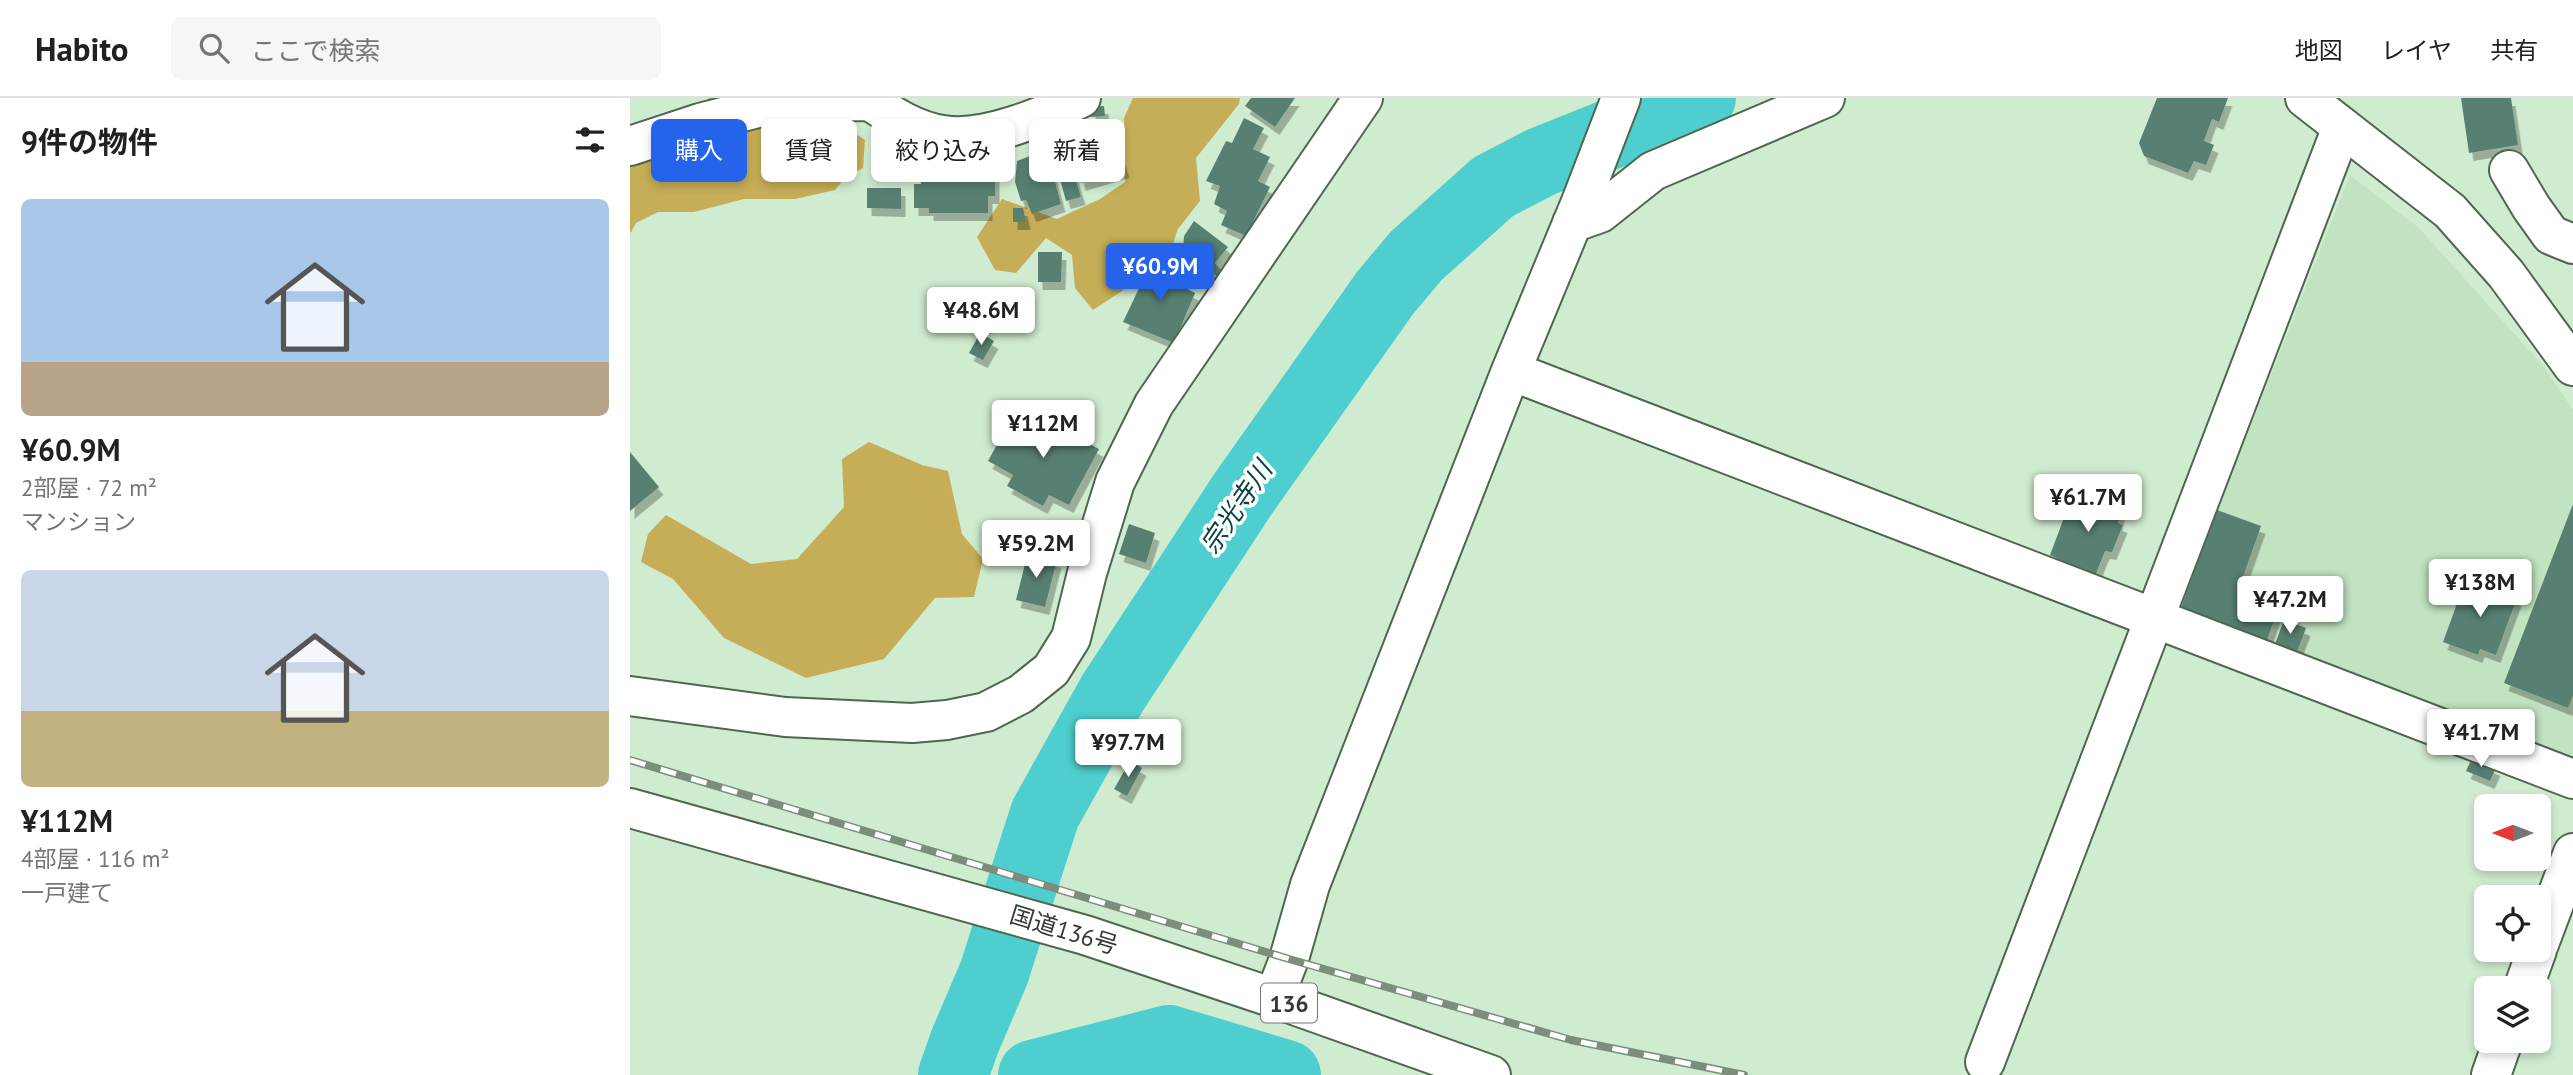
<!DOCTYPE html>
<html lang="ja">
<meta charset="utf-8">
<style>
body{margin:0;font-family:"PT Sans","Noto Sans JP",sans-serif;background:#f6f6f6;color:#202124;height:100vh;display:flex;flex-direction:column;font-size:26px;white-space:nowrap}
*{box-sizing:border-box;margin:0}
p{font-size:23px;color:#757577}
.icon{flex:none;width:38px;height:38px;fill:none;stroke:currentColor;stroke-width:2;stroke-linecap:round;stroke-linejoin:round}
.map{position:relative;flex:1;overflow:hidden}
.side{display:flex;flex-direction:column;background:#fff;width:630px}
.side>*{flex:none}
.top-card{position:absolute;left:21px;top:21px;width:665px;height:63px;display:flex;gap:14px}
.needle{width:46px;rotate:270deg}
.tools{position:absolute;left:1844px;top:696px;display:grid;gap:14px}
.tools a{display:grid;place-items:center;width:77px;height:77px;border-radius:10px;background:#fff;box-shadow:0 4px 10px #0003;font-size:35px}
.price{position:absolute;translate:-50% -60px;padding:0 16px;border-radius:7px;background:#fff;color:#222;font-size:23px;line-height:46px;filter:drop-shadow(0 2px 4px #0008)}
.price::after{content:'';position:absolute;left:50%;top:42px;width:21px;height:16px;margin-left:-10px;background:inherit;clip-path:polygon(0 0,100% 0,50% 100%)}
.price.active{background:#2563eb;color:#fff}
ul{padding:0;list-style:none}
li{display:grid;align-content:center;gap:14px;height:371px;padding:0 21px}
li span{display:grid;place-items:center;height:217px;border-radius:10px;color:#555}
li>.icon{margin-inline-start:auto}
span .icon{width:126px;height:126px;fill:#fffc;stroke-width:1}
li b{font-size:30px}
h2{display:flex;justify-content:space-between;align-items:center;height:84px;padding:0 21px;font-size:30px}
.chip{padding:0 24px;border-radius:10px;background:#fff;box-shadow:0 4px 10px #0003;font-size:24px;line-height:63px}
.chip.active{background:#2563eb;color:#fff}
header{display:flex;align-items:center;gap:42px;box-sizing:border-box;height:98px;padding:0 35px;background:#fff;border-bottom:2px solid #e0e0e0}
header strong{font-size:33px}
nav{display:flex;gap:38px;margin-inline-start:auto;font-size:24px}
.search{width:490px;height:63px;background:#f6f6f6;display:flex;align-items:center;gap:18px;box-sizing:border-box;padding:0 24px;border-radius:10px;color:#757577;font-size:26px}
main{display:flex;flex:1;min-height:0}
.map>svg:first-child{display:block}
.built{fill:#c1e3c1}
.forest{fill:#c5ae57}
.lines{fill:none;stroke-linecap:round;stroke-linejoin:round}
.river{stroke:#4ecece;stroke-width:70}
.building{fill:#598072;filter:url(#shadow)}
.street-casing{stroke:#4e674e;stroke-width:42}
.secondary-casing{stroke:#4e674e;stroke-width:42}
.highway-casing{stroke:#4e674e;stroke-width:42}
.street{stroke:#fff;stroke-width:38}
.secondary{stroke:#fff;stroke-width:38}
.highway{stroke:#fff;stroke-width:38}
.rail-casing{stroke:#7b8e7b;stroke-width:8}
.rail{stroke:#fff;stroke-width:5;stroke-dasharray:16;stroke-linecap:butt}
.labels{text-anchor:middle;dominant-baseline:central;stroke-width:7;stroke-linejoin:round;paint-order:stroke}
.shield{fill:#fff;stroke:#707770;stroke-width:2}
.shield-label{font-size:23px;font-weight:bold;fill:#323d32}
.street-label{font-size:24px;fill:#323d32;stroke:#fff}
.water-label{font-size:26px;font-style:italic;fill:#094444;stroke:#fff}
</style>
<header>
<strong>Habito</strong>
<div class="search"><svg class="icon" aria-label="search" viewBox="0 0 24 24"><circle cx="10" cy="10" r="6"/><path d="M15 15l6 6"/></svg>ここで検索</div>
<nav><a>地図</a><a>レイヤ</a><a>共有</a></nav>
</header>
<main>
<section class="side">
<h2>9件の物件<svg class="icon" aria-label="filters" viewBox="0 0 24 24"><path d="M4 7h16M4 17h16"/><circle cx="9" cy="7" r="2"/><circle cx="15" cy="17" r="2"/></svg></h2>
<ul>
<li><span style="background:linear-gradient(#a9c7e8 75%,#b9a48a 0)"><svg class="icon" aria-label="home" viewBox="0 0 24 24"><path d="M3 11l9-7 9 7M6 9v11h12V9"/></svg></span><div><b>¥60.9M</b><p>2部屋 · 72 m²</p><p>マンション</p></div></li>
<li><span style="background:linear-gradient(#c9d6e8 65%,#c2b280 0)"><svg class="icon" aria-label="home" viewBox="0 0 24 24"><path d="M3 11l9-7 9 7M6 9v11h12V9"/></svg></span><div><b>¥112M</b><p>4部屋 · 116 m²</p><p>一戸建て</p></div></li>
</ul>
</section>
<div class="map">
<svg width="1943" height="977" viewBox="0 0 1943 977">
<defs>
<filter id="shadow"><feDropShadow dx="4.5" dy="8" stdDeviation="0" flood-color="#0004"/></filter>
</defs>
<rect width="100%" height="100%" fill="#d0ecd0"/>
<path class="built" d="M 1720,77 L 1789,130 L 1914,269 L 1943,312 L 1943,658 L 1548,512 Z"/>
<path class="forest" d="M 79,0 L 210,0 L 208,24 L 235,42 L 233,70 L 215,80 L 205,92 L 165,101 L 114,101 L 64,114 L 28,114 L 6,125 L 0,136 L 0,62 L 14,63 Z
M 503,0 L 610,0 L 609,6 L 566,60 L 570,103 L 548,131 L 542,148 L 512,164 L 492,193 L 463,212 L 445,190 L 442,157 L 416,140 L 386,175 L 365,172 L 347,139 L 372,101 L 427,121 L 470,101 L 495,84 L 494,20 Z
M 239,344 L 292,367 L 318,373 L 332,436 L 353,461 L 344,499 L 305,500 L 254,561 L 176,580 L 94,540 L 43,481 L 11,464 L 18,436 L 36,417 L 121,466 L 167,461 L 214,409 L 212,361 Z"/>
<g class="lines">
<path class="river" d="M 323,977 L 335,943 L 364,875 L 415,716 L 482,596 L 613,396 L 755,195 L 786,158 L 863,89 L 911,64 L 1071,0
M 403,977 L 539,942 L 656,977"/>
</g>
<path class="building" d="M 621,0 L 665,0 L 645,29 L 615,8 Z
M 1527,0 L 1598,0 L 1589,24 L 1582,21 L 1574,43 L 1584,47 L 1576,67 L 1564,63 L 1558,75 L 1514,58 L 1509,45 Z
M 1831,0 L 1881,0 L 1888,47 L 1839,55 Z
M 474,8 L 475,18 L 461,19 L 461,9 Z
M 614,20 L 634,30 L 623,51 L 640,59 L 628,83 L 640,89 L 616,138 L 591,127 L 597,113 L 584,106 L 590,88 L 576,83 L 596,43 L 602,45 Z
M 482,31 L 495,72 L 451,85 L 444,50 L 452,47 L 451,41 Z
M 421,50 L 426,67 L 421,69 L 431,106 L 402,116 L 396,102 L 391,103 L 385,84 L 387,63 Z
M 441,66 L 451,99 L 436,103 L 427,70 Z
M 291,75 L 365,75 L 365,98 L 358,98 L 358,115 L 299,115 L 299,110 L 284,110 L 284,86 L 291,86 Z
M 237,90 L 271,90 L 271,111 L 237,110 Z
M 383,110 L 393,110 L 396,124 L 383,124 Z
M 564,123 L 598,149 L 585,165 L 592,173 L 588,179 L 553,154 L 554,138 Z
M 408,154 L 432,154 L 431,184 L 408,184 Z
M 522,163 L 552,177 L 552,188 L 565,195 L 544,245 L 493,224 Z
M 350,235 L 364,243 L 353,262 L 339,255 Z
M 386,312 L 423,332 L 425,327 L 469,351 L 439,407 L 419,397 L 413,408 L 377,388 L 383,377 L 358,363 Z
M 0,354 L 29,389 L 0,413 Z
M 1452,394 L 1491,412 L 1488,425 L 1493,427 L 1482,454 L 1475,453 L 1465,478 L 1420,457 L 1435,417 L 1441,419 Z
M 1943,406 L 1943,598 L 1938,610 L 1874,585 Z
M 1587,412 L 1631,428 L 1607,496 L 1648,511 L 1637,542 L 1551,510 Z
M 499,426 L 525,435 L 516,465 L 489,456 Z
M 398,454 L 427,462 L 415,509 L 386,502 Z
M 1836,481 L 1887,500 L 1866,557 L 1850,551 L 1848,557 L 1813,544 Z
M 1654,522 L 1676,530 L 1667,554 L 1645,546 Z
M 1842,660 L 1866,670 L 1860,683 L 1836,673 Z
M 500,663 L 512,670 L 497,698 L 484,691 Z"/>
<g class="lines">
<defs>
<path id="street" d="M 240,3 C 262,18 286,33 313,37 C 353,44 415,18 451,0
M 0,48 L 70,25 L 151,4 L 240,3 L 247,0
M 1879,72 L 1901,109 L 1921,137 L 1943,146
M 942,125 L 970,115 L 1023,73 L 1195,0
M 881,273 L 1943,681
M 644,900 L 659,861 L 680,787 L 881,273 L 951,104 L 991,0
M 1355,964 L 1712,29"/>
<path id="secondary" d="M 1675,0 L 1820,113 L 1876,176 L 1943,268
M 0,598 L 155,619 L 282,625 L 317,622 L 356,614 L 391,596 L 421,572 L 441,540 L 457,475 L 485,384 L 524,306 L 733,0
M 1909,846 L 1943,755
M 1893,891 L 1907,852
M 1861,977 L 1873,943"/>
<path id="highway" d="M 0,710 L 455,837 L 644,900 L 861,977"/>
</defs>
<use href="#street" class="street-casing"/>
<use href="#secondary" class="secondary-casing"/>
<use href="#highway" class="highway-casing"/>
<use href="#street" class="street"/>
<use href="#secondary" class="secondary"/>
<use href="#highway" class="highway"/>
<defs>
<path id="rail" d="M 0,662 L 659,861 L 941,942 L 1114,977"/>
</defs>
<use href="#rail" class="rail-casing"/>
<use href="#rail" class="rail"/>
</g>
<g class="labels">
<rect class="shield" x="631" y="885.5" width="56" height="39" rx="5"/>
<g class="shield-label">
<text x="659" y="905">136</text>
</g>
<g class="street-label">
<text transform="translate(434 832) rotate(17)">国道136号</text>
</g>
<g class="water-label">
<text transform="translate(606 409) rotate(-56)">宗光寺川</text>
</g>
</g>
</svg>
<div class="tools">
<a><svg class="needle" viewBox="-14 -14 28 28"><path d="M0-13l5 13h-10z" fill="#e53935"/><path d="M0 13l5-13h-10z" fill="#757577"/></svg></a>
<a><svg class="icon" aria-label="locate" viewBox="0 0 24 24"><circle cx="12" cy="12" r="6"/><path d="M12 2v4M12 18v4M2 12h4M18 12h4"/></svg></a>
<a><svg class="icon" aria-label="layers" viewBox="0 0 24 24"><path d="M12 4l9 5-9 5-9-5zM3 14l9 5 9-5"/></svg></a>
</div>
<b class="price active" style="left:530px;top:205px">¥60.9M</b>
<b class="price" style="left:351px;top:249px">¥48.6M</b>
<b class="price" style="left:413px;top:362px">¥112M</b>
<b class="price" style="left:1458px;top:436px">¥61.7M</b>
<b class="price" style="left:406px;top:482px">¥59.2M</b>
<b class="price" style="left:1850px;top:521px">¥138M</b>
<b class="price" style="left:1660px;top:538px">¥47.2M</b>
<b class="price" style="left:1851px;top:671px">¥41.7M</b>
<b class="price" style="left:498px;top:681px">¥97.7M</b>
<div class="top-card">
<a class="chip active">購入</a>
<a class="chip">賃貸</a>
<a class="chip">絞り込み</a>
<a class="chip">新着</a>
</div>
</div>
</main>
